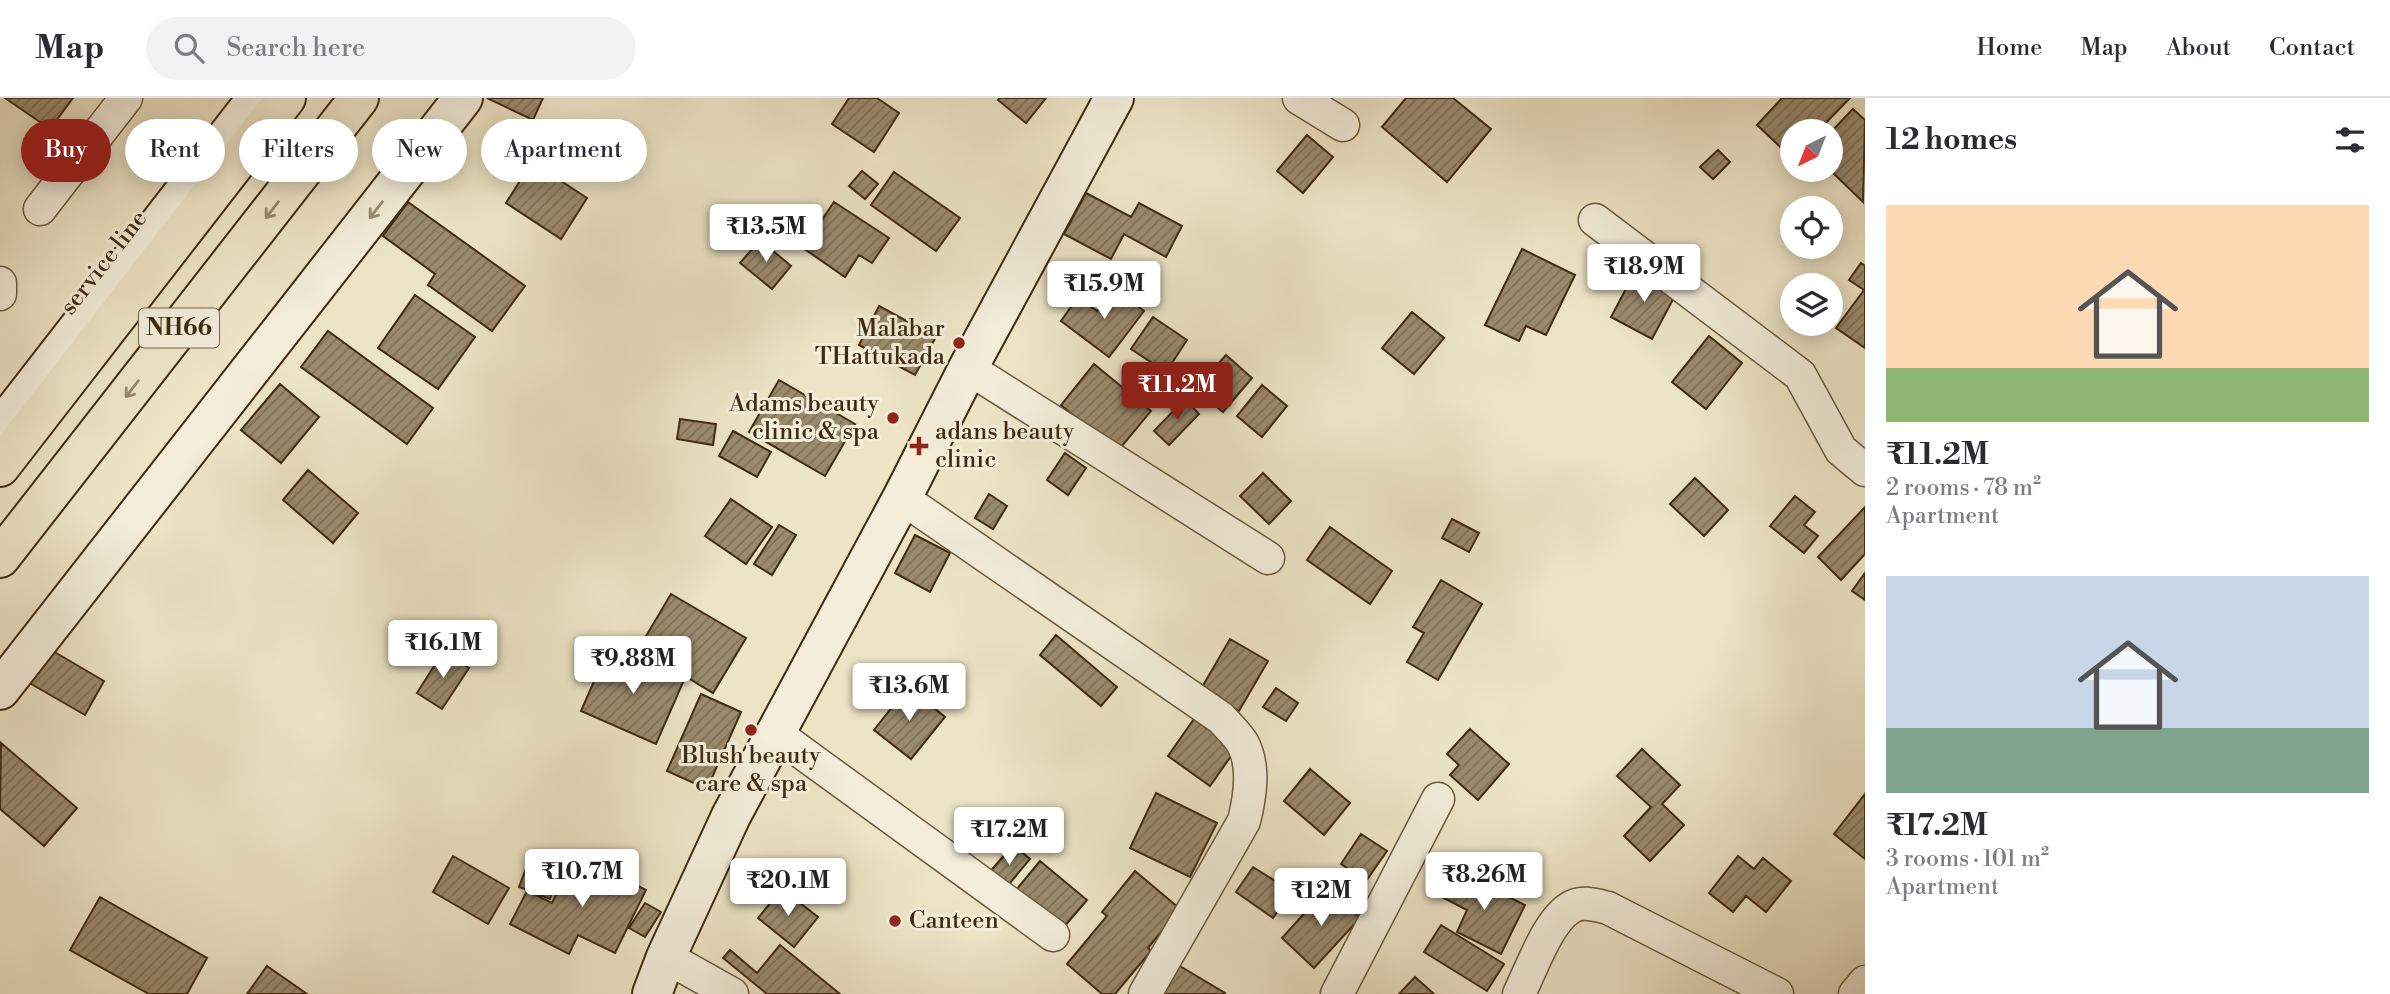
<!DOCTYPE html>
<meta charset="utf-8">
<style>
body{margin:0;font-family:"Libre Bodoni",serif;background:#f2f2f3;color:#2b2b33;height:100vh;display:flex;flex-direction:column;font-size:26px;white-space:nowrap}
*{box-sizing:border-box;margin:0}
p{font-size:23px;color:#7c7c81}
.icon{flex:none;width:38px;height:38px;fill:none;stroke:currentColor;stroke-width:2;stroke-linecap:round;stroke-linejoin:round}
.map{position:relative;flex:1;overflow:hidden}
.side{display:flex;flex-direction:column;background:#fff;width:525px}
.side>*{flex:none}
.top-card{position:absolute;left:21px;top:21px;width:665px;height:63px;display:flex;gap:14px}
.needle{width:46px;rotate:222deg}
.fabs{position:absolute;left:1780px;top:21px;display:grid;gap:14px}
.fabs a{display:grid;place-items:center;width:63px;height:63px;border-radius:50%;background:#fff;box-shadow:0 4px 18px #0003;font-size:35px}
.price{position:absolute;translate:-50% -60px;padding:0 16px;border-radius:7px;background:#fff;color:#222;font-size:23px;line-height:46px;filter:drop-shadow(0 2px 4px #0008)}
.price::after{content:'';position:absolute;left:50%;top:42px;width:21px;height:16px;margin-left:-10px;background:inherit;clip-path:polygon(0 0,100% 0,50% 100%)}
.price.selected{background:#8f2418;color:#fff}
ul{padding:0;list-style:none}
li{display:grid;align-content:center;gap:14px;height:371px;padding:0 21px}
li span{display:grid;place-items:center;height:217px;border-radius:0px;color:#555}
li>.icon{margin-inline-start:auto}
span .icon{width:126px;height:126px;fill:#fffc;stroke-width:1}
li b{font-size:30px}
h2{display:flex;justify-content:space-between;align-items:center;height:84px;padding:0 21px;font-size:30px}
.tag{padding:0 24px;border-radius:32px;background:#fff;box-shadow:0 4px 18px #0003;font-size:24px;line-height:63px}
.tag.selected{background:#8f2418;color:#fff}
header{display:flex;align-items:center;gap:42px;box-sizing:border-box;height:98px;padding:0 35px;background:#fff;border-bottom:2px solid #e1e1e2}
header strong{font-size:33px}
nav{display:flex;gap:38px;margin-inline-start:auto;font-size:24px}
.search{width:490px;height:63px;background:#f2f2f3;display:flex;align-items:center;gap:18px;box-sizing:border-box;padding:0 24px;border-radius:38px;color:#7c7c81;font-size:26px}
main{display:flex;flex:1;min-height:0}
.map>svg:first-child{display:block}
.building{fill:url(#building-hatch);stroke:#402b0f;stroke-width:2}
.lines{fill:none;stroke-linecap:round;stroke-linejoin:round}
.street-casing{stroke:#6b593d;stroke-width:35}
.secondary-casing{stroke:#402b0f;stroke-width:42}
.highway-casing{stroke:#402b0f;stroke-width:42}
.street{stroke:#f3edda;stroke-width:32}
.secondary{stroke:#f3edda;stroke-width:38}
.highway{stroke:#ede4c6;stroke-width:38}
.oneway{stroke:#96886a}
.oneway2{stroke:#9a8c74}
.poi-dot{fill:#8f2418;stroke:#f3edda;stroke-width:2.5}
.labels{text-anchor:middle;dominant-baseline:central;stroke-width:6;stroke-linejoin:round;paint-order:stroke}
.shield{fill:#f3edda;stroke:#76654c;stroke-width:2}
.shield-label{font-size:23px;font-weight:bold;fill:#402b0f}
.street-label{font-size:24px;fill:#402b0f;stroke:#f3edda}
.poi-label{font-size:24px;fill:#402b0f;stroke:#f3edda;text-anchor:end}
</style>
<header>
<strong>Map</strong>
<div class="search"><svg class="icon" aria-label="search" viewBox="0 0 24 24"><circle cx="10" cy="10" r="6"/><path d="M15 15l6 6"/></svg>Search here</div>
<nav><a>Home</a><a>Map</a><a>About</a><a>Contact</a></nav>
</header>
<main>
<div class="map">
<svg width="1865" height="896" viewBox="0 0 1865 896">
<defs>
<pattern id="building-hatch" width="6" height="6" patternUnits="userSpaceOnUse" patternTransform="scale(1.75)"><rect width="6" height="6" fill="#9a8b6e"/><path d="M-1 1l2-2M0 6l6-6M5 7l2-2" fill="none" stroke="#7f7259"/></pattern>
</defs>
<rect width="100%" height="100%" fill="#ede4c6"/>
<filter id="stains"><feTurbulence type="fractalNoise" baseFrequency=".00286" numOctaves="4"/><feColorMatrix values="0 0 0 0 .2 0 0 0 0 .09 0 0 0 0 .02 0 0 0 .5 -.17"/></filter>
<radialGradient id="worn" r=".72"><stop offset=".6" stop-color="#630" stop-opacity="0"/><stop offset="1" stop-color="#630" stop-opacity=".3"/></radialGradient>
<path class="building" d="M 5,0 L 73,0 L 50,31 Z
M 487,0 L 543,0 L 533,22 Z
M 849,0 L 877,0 L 899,15 L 874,54 L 832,26 Z
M 1000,0 L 1046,0 L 1026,25 L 998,2 Z
M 1406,0 L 1453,0 L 1491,31 L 1447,84 L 1382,29 Z
M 1782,0 L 1850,0 L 1818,33 L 1792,33 L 1792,60 L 1757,27 Z
M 1853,11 L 1865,22 L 1863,104 L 1830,72 L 1830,35 Z
M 1307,37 L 1333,59 L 1303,95 L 1277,73 Z
M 1718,52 L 1730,64 L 1713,81 L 1700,69 Z
M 532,64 L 587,100 L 561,141 L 506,105 Z
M 862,73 L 878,86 L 865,101 L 849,88 Z
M 894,74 L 960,120 L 936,153 L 871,107 Z
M 1086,95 L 1131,119 L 1139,105 L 1182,128 L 1166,159 L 1124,136 L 1111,161 L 1064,136 Z
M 408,104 L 525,188 L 492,233 L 428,187 L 435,176 L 383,138 Z
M 834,104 L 889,140 L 872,165 L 859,157 L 845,179 L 803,150 Z
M 760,142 L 791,168 L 772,191 L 740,165 Z
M 1522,151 L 1575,177 L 1546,237 L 1526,228 L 1519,243 L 1485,227 Z
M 1861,165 L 1865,168 L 1865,250 L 1836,230 L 1864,192 L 1849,182 Z
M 1637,170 L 1678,192 L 1652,241 L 1611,219 Z
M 1114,190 L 1144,213 L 1109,259 L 1061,223 L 1078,199 L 1097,213 Z
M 415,197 L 475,239 L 438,291 L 378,250 Z
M 879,208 L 936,239 L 915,277 L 859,247 Z
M 1412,214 L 1444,240 L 1414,276 L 1382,250 Z
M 1153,219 L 1187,242 L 1166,274 L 1131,251 Z
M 328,233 L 433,310 L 407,346 L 301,269 Z
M 1709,238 L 1742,265 L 1706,311 L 1672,284 Z
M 1226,257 L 1252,280 L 1223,314 L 1196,291 Z
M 1094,266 L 1151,313 L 1117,354 L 1061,307 Z
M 779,282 L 855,326 L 825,378 L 749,334 Z
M 280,286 L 319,319 L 281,365 L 241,332 Z
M 1262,287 L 1287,308 L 1262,339 L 1237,318 Z
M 1185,301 L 1199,316 L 1169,347 L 1154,333 Z
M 680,321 L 716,326 L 713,347 L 677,341 Z
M 733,333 L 771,354 L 757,379 L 719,358 Z
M 1065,355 L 1086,370 L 1068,397 L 1047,382 Z
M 308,372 L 358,415 L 333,445 L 283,402 Z
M 1263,375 L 1291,403 L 1269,426 L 1240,398 Z
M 1695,380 L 1728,412 L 1704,438 L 1670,406 Z
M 989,396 L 1007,408 L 993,431 L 975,420 Z
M 1795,398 L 1815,414 L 1804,427 L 1818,438 L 1804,455 L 1770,428 Z
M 731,401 L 772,429 L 746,466 L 705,438 Z
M 1865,409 L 1865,456 L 1841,482 L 1818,459 Z
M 1452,421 L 1479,435 L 1469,454 L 1442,440 Z
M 779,427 L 796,437 L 772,477 L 754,466 Z
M 1330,429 L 1392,473 L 1370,506 L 1307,462 Z
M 915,437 L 950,455 L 930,494 L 895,475 Z
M 1865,475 L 1865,502 L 1852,493 Z
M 1441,482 L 1482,506 L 1438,582 L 1407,564 L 1424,535 L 1413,529 Z
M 671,496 L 746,540 L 713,595 L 639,550 Z
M 1056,537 L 1117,589 L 1101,608 L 1040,557 Z
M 1230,541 L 1268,563 L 1239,613 L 1201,591 Z
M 46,549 L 104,583 L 85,617 L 26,583 Z
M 609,549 L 684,582 L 656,646 L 581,613 Z
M 443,554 L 469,570 L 442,611 L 417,595 Z
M 908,589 L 945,619 L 911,661 L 874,632 Z
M 1276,590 L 1298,605 L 1286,623 L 1263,609 Z
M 701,596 L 741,614 L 707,691 L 667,673 Z
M 1194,621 L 1236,651 L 1210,688 L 1168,658 Z
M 1470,631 L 1509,666 L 1478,702 L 1450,677 L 1459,667 L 1447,656 Z
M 1,645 L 77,710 L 44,748 L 0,711 Z
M 1642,651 L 1680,687 L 1662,706 L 1684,727 L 1650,763 L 1624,738 L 1651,709 L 1617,678 Z
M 1310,671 L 1350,705 L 1324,737 L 1284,703 Z
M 1156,695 L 1217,725 L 1190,779 L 1130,750 Z
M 1865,696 L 1865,761 L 1834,736 Z
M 1361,736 L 1387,753 L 1366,783 L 1341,766 Z
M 1013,747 L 1030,761 L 1005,791 L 988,776 Z
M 533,752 L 564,764 L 550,801 L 519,789 Z
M 575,757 L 646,792 L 615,855 L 578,837 L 569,856 L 510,826 L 527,793 L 552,805 Z
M 453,758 L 509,790 L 488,826 L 433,794 Z
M 1738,758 L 1754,771 L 1763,760 L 1791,783 L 1766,814 L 1746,798 L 1733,814 L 1709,795 Z
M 1040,763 L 1087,802 L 1058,836 L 1012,797 Z
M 1253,769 L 1291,793 L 1273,820 L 1236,794 Z
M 1455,772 L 1525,807 L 1501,856 L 1457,834 L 1467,812 L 1442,799 Z
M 1135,773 L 1180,811 L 1148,850 L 1151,853 L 1115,896 L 1102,896 L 1067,866 L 1107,818 L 1102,814 Z
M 1328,789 L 1360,820 L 1314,870 L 1282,840 Z
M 782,791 L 818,819 L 794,849 L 758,820 Z
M 100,799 L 207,860 L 187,896 L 149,896 L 70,852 Z
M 645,805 L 661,814 L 645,839 L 629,830 Z
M 1441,827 L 1504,866 L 1487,893 L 1424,854 Z
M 780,847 L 840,896 L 767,896 L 723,860 L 730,852 L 757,875 Z
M 1173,864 L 1225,895 L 1224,896 L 1154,896 Z
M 267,868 L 307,896 L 247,896 Z
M 1415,879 L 1434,896 L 1399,896 Z"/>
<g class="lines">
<defs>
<path id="street" d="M 1299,0 L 1343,27
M 40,111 L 126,0
M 1595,122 L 1800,277 L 1841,352 L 1865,372
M 0,185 L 0,196
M 968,270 L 1268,460
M 902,400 L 1221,620 C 1228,628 1238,637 1243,646 C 1255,669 1250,699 1244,723 L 1145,896
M 775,635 L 1053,837
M 666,859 L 732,896
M 1337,896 L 1438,701
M 1519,896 C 1531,872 1548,823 1570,810 C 1581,802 1596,807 1608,810 L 1777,896
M 1855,896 L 1865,884"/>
<path id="secondary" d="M 0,331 L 257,0
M 0,592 L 463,0
M 652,896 L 666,859 L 731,718 L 902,400 L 968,270 L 1114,0"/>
<path id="highway" d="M 0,369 L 286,0
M 0,460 L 359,0"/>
</defs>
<use href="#street" class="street-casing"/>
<use href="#secondary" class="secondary-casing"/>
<use href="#highway" class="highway-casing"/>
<use href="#street" class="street"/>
<use href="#secondary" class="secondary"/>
<use href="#highway" class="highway"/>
</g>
<defs><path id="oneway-shaft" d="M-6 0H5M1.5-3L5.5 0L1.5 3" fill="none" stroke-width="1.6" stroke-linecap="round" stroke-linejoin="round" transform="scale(1.75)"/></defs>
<g class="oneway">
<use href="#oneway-shaft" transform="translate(272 112) rotate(128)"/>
<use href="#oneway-shaft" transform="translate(132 291) rotate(128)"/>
</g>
<use class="oneway2" href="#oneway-shaft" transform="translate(376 112) rotate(128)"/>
<g class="poi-dot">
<circle cx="959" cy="245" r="7"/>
<circle cx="893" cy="320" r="7"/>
<path d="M915.5 337.5h7v7h7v7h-7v7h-7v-7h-7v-7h7z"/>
<circle cx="751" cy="632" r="7"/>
<circle cx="895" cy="823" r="7"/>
</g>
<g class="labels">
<rect class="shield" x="139" y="210.5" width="80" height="39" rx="5"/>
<g class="shield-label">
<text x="179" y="230">NH66</text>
</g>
<g class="street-label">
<text transform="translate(104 165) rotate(-52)">service line</text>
</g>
<g class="poi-label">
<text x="945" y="231">Malabar<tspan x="945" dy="28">THattukada</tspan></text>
<text x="879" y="306">Adams beauty<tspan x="879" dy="28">clinic &amp; spa</tspan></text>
<text x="935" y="334" text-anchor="start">adans beauty<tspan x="935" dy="28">clinic</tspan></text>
<text x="751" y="658" text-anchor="middle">Blush beauty<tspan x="751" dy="28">care &amp; spa</tspan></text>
<text x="909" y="823" text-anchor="start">Canteen</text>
</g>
</g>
<rect width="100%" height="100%" filter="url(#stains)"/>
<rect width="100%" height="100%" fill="url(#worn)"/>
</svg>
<div class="fabs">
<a><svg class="needle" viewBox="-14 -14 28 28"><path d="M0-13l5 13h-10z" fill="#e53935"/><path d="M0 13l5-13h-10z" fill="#7c7c81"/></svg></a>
<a><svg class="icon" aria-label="locate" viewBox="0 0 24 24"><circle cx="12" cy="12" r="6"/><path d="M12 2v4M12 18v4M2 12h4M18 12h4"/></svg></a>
<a><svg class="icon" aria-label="layers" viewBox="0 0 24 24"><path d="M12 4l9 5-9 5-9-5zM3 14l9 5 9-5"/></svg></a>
</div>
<b class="price" style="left:766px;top:166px">₹13.5M</b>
<b class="price" style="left:1644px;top:206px">₹18.9M</b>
<b class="price" style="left:1104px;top:223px">₹15.9M</b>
<b class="price selected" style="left:1177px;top:324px">₹11.2M</b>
<b class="price" style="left:443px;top:582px">₹16.1M</b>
<b class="price" style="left:633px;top:598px">₹9.88M</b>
<b class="price" style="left:909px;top:625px">₹13.6M</b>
<b class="price" style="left:1009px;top:769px">₹17.2M</b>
<b class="price" style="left:582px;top:811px">₹10.7M</b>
<b class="price" style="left:1484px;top:814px">₹8.26M</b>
<b class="price" style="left:788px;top:820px">₹20.1M</b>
<b class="price" style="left:1321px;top:830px">₹12M</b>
<div class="top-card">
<a class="tag selected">Buy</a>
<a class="tag">Rent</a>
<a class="tag">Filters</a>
<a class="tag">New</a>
<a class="tag">Apartment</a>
</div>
</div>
<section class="side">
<h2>12 homes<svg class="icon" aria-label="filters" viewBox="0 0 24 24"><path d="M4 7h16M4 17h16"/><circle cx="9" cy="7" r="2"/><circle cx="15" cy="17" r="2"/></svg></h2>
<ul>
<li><span style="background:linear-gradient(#ffd9b3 75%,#8fb573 0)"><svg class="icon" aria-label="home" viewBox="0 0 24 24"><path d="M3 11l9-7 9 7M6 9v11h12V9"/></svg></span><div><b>₹11.2M</b><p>2 rooms · 78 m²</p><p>Apartment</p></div></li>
<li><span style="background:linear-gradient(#c9d6e8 70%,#7fa58c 0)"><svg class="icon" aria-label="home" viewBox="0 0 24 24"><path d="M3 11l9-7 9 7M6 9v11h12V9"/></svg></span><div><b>₹17.2M</b><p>3 rooms · 101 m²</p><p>Apartment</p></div></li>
</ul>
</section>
</main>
